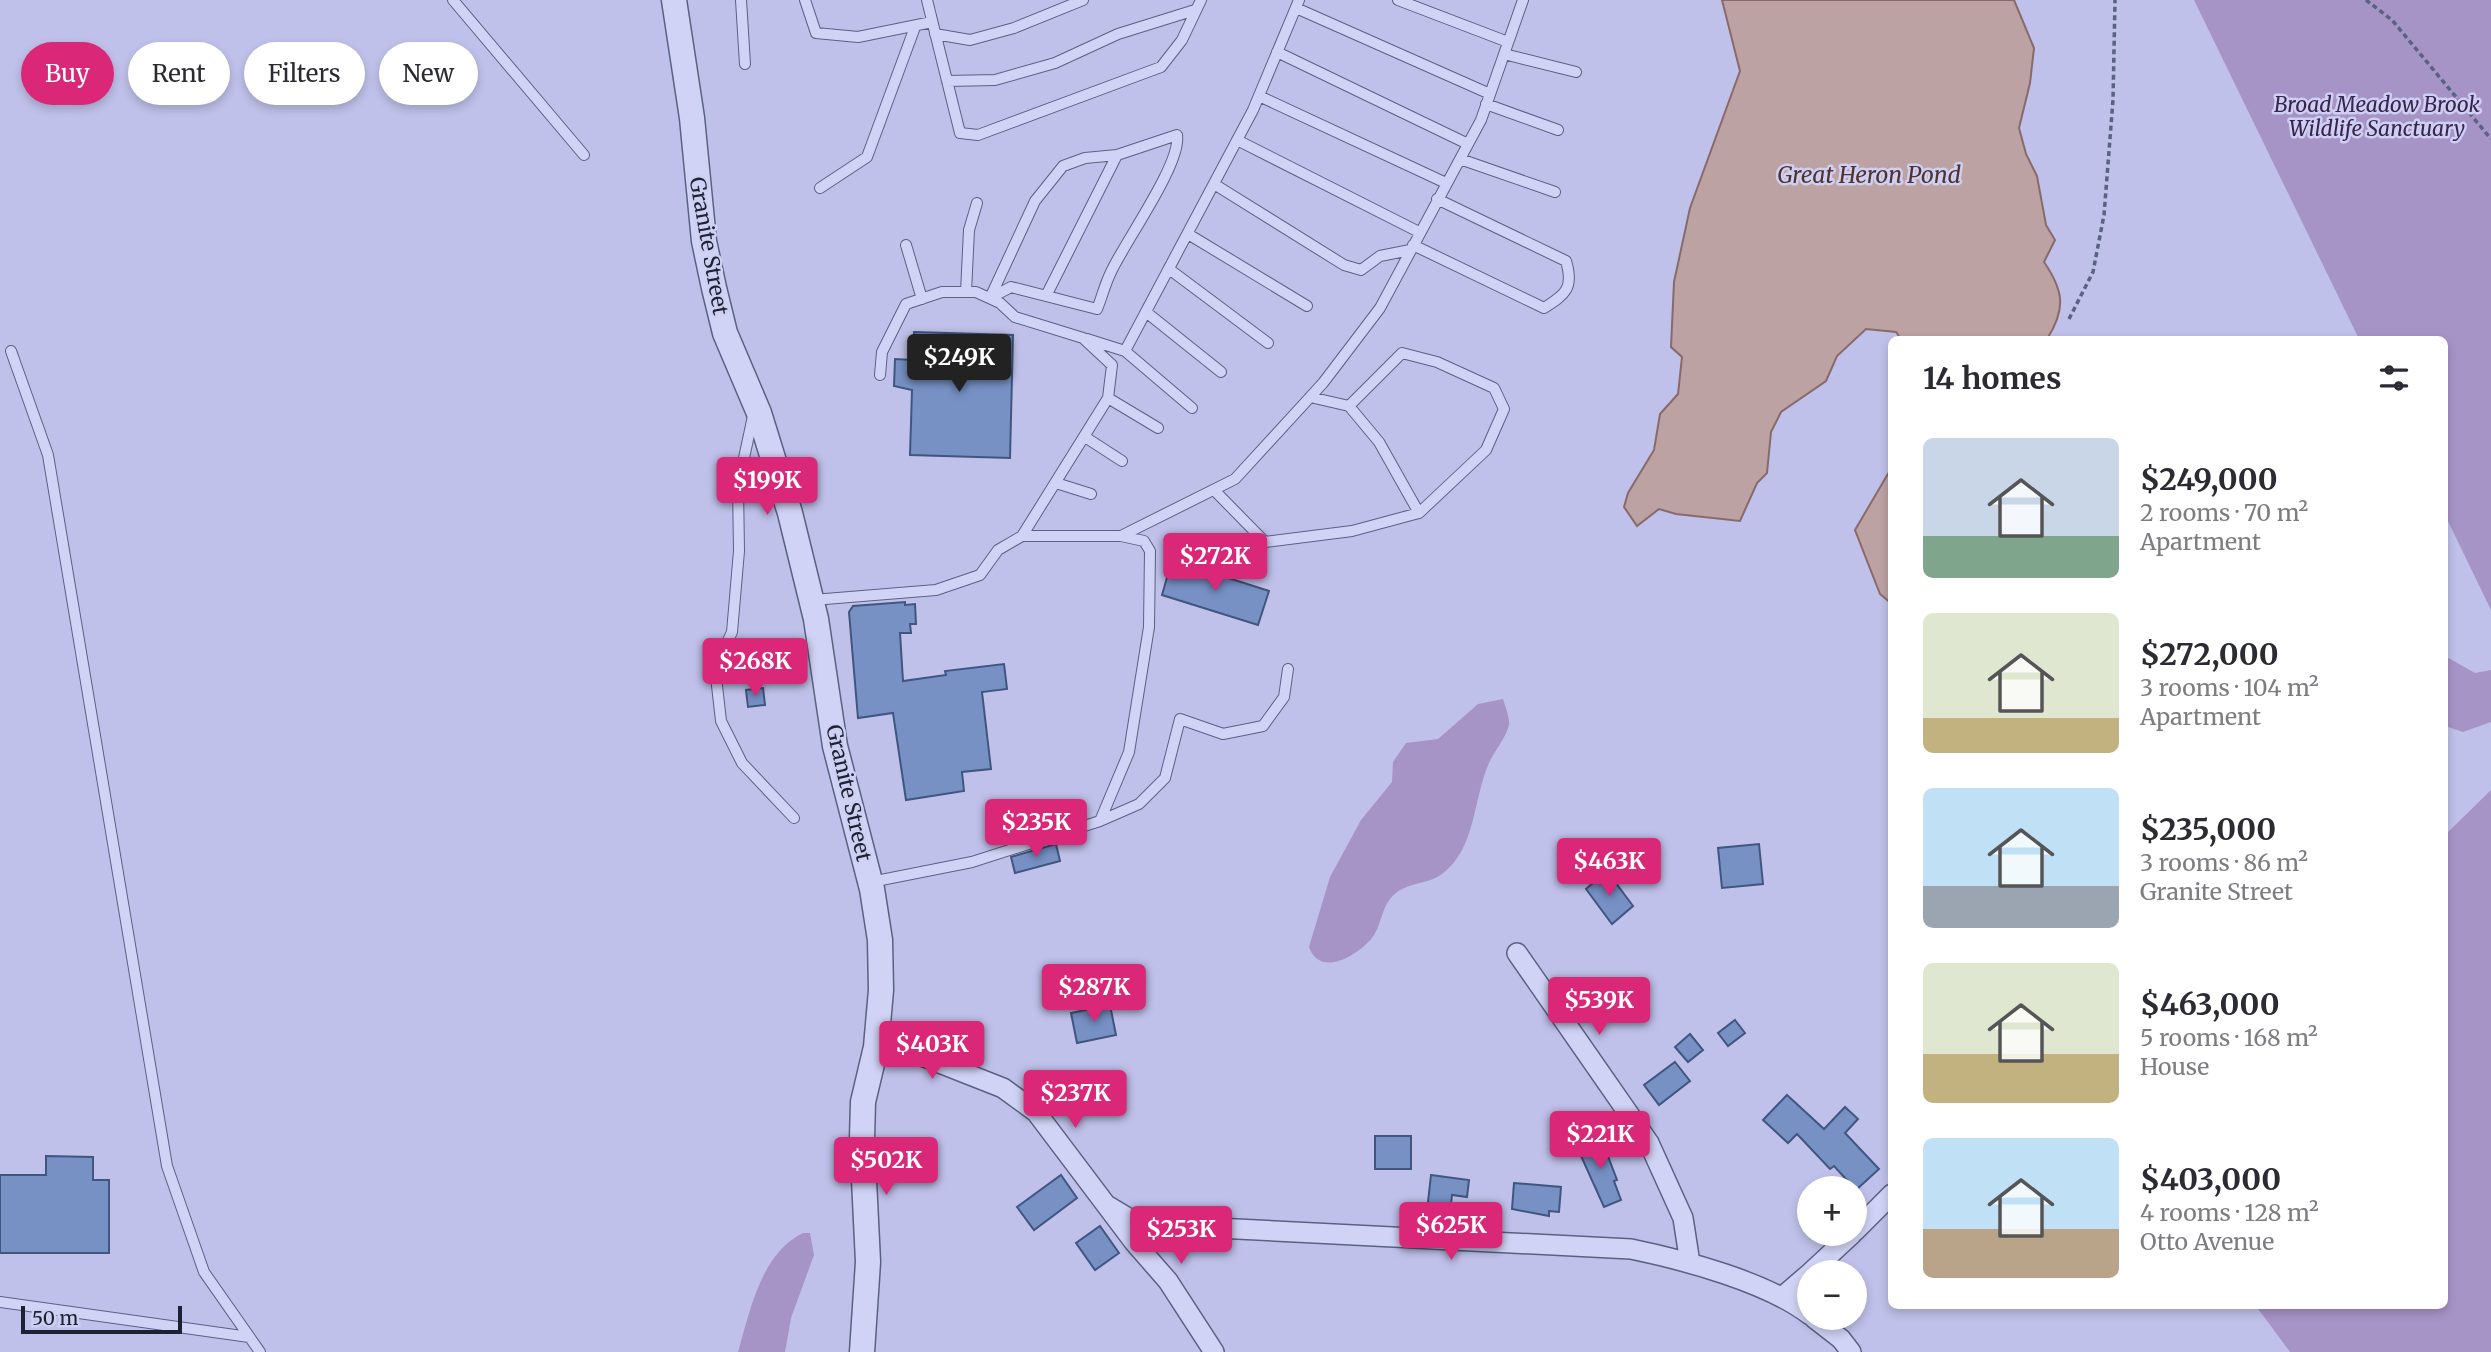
<!DOCTYPE html>
<meta charset="utf-8">
<style>
body{margin:0;font-family:Merriweather,serif;background:#f7f7f7;color:#2b2b33;height:100vh;display:flex;flex-direction:column;font-size:26px;white-space:nowrap}
*{box-sizing:border-box;margin:0}
p{font-size:23px;color:#7c7c81}
.icon{flex:none;width:38px;height:38px;fill:none;stroke:currentColor;stroke-width:2;stroke-linecap:round;stroke-linejoin:round}
.map{position:relative;flex:1;overflow:hidden}
.panel{position:absolute;left:1888px;top:336px;width:560px;height:973px;display:flex;flex-direction:column;background:#fff;border-radius:10px;box-shadow:0 4px 10px #0003}
.panel>*{flex:none}
.banner{position:absolute;left:21px;top:42px;width:665px;height:63px;display:flex;gap:14px}
.controls{position:absolute;left:1797px;top:1176px;display:grid;gap:14px}
.controls a{display:grid;place-items:center;width:70px;height:70px;border-radius:50%;background:#fff;box-shadow:0 4px 10px #0003;font-size:35px}
.scale{position:absolute;left:21px;bottom:18px;width:161px;box-sizing:border-box;padding-left:7px;border:4px solid #1c2232;border-top:0;font-size:19px;line-height:24px;white-space:nowrap;color:#1c2232;-webkit-text-stroke:5px #cecff2;paint-order:stroke}
.price{position:absolute;translate:-50% -60px;padding:0 16px;border-radius:7px;background:#db2777;color:#fff;font-size:23px;line-height:46px;filter:drop-shadow(0 2px 4px #0008)}
.price::after{content:'';position:absolute;left:50%;top:42px;width:21px;height:16px;margin-left:-10px;background:inherit;clip-path:polygon(0 0,100% 0,50% 100%)}
.price.on{background:#222;color:#fff}
ul{padding:0;list-style:none}
li{display:flex;align-items:center;gap:21px;height:175px;padding:0 35px}
li span{display:grid;place-items:center;flex:none;width:196px;height:140px;border-radius:10px;color:#555}
li>.icon{margin-inline-start:auto}
span .icon{width:84px;height:84px;fill:#fffc;stroke-width:1}
li b{font-size:30px}
h2{display:flex;justify-content:space-between;align-items:center;height:84px;padding:0 35px;font-size:30px}
.chip{padding:0 24px;border-radius:32px;background:#fff;box-shadow:0 4px 10px #0003;font-size:24px;line-height:63px}
.chip.on{background:#db2777;color:#fff}
.map>svg:first-child{display:block}
.green{fill:#a794c7}
.water{fill:#bca2a3;stroke:#896a6a;stroke-width:2}
.building{fill:#7791c5;stroke:#41567e;stroke-width:2}
.lines{fill:none;stroke-linecap:round;stroke-linejoin:round}
.service-casing{stroke:#596281;stroke-width:12}
.minor-casing{stroke:#596281;stroke-width:22}
.tertiary-casing{stroke:#596281;stroke-width:27}
.path{stroke:#596281;stroke-width:3.5;stroke-dasharray:5 3.5;stroke-linecap:butt}
.service{stroke:#d1d3f6;stroke-width:10}
.minor{stroke:#d1d3f6;stroke-width:19}
.tertiary{stroke:#d1d3f6;stroke-width:24}
.labels{text-anchor:middle;dominant-baseline:central;stroke-width:5;stroke-linejoin:round;paint-order:stroke}
.park-label{font-size:21px;font-style:italic;fill:#38244d;stroke:#cecff2}
.street-label{font-size:21px;fill:#1c2232;stroke:#cecff2}
.water-label{font-size:23px;font-style:italic;fill:#50332c;stroke:#cecff2}
</style>
<div class="map">
<svg width="2491" height="1352" viewBox="0 0 2491 1352">
<rect width="100%" height="100%" fill="#bfc1ea"/>
<path class="green" d="M 2194,0 L 2491,0 L 2491,610 L 2445,515 L 2445,340 L 2359,339 Z
M 2445,656 L 2475,673 L 2491,670 L 2491,722 L 2463,732 L 2445,726 Z
M 1503,699 C 1505,706 1510,718 1509,725 C 1506,738 1494,751 1489,763 C 1473,799 1476,849 1442,874 C 1426,886 1404,881 1390,899 C 1381,910 1381,927 1372,938 C 1357,956 1320,978 1309,947 L 1330,877 L 1361,820 L 1392,782 L 1393,762 L 1406,743 L 1438,739 L 1478,704 Z
M 2491,790 L 2491,1352 L 2290,1352 L 2256,1306 L 2445,1306 L 2445,835 Z
M 803,1233 L 810,1233 L 814,1255 L 791,1318 L 785,1352 L 738,1352 C 750,1311 761,1253 803,1233 Z"/>
<path class="water" d="M 1722,0 L 2014,0 L 2034,48 L 2030,83 L 2019,128 L 2026,154 L 2037,176 L 2046,225 L 2055,240 L 2044,262 C 2064,291 2066,309 2047,339 L 1901,339 L 1896,332 L 1866,329 L 1837,356 L 1826,381 L 1781,412 L 1771,432 L 1767,473 L 1757,483 L 1740,521 L 1676,514 L 1659,509 L 1637,526 L 1624,507 L 1628,493 L 1654,450 L 1660,414 L 1678,394 L 1682,357 L 1671,347 L 1674,282 L 1690,208 L 1740,71 Z
M 1892,467 L 1892,604 L 1880,594 L 1855,530 Z"/>
<path class="building" d="M 914,332 L 1013,335 L 1010,458 L 910,455 L 912,390 L 894,386 L 895,359 L 913,360 Z
M 1172,560 L 1269,591 L 1258,625 L 1162,595 Z
M 905,602 L 905,605 L 915,604 L 916,624 L 910,624 L 911,633 L 900,633 L 903,681 L 946,675 L 945,671 L 1004,664 L 1007,689 L 982,692 L 991,769 L 962,772 L 964,791 L 906,800 L 893,713 L 858,718 L 849,612 L 853,606 Z
M 763,688 L 765,705 L 748,707 L 746,690 Z
M 1056,844 L 1060,861 L 1015,873 L 1011,857 Z
M 1759,844 L 1763,884 L 1722,888 L 1718,848 Z
M 1607,871 L 1633,906 L 1612,924 L 1586,889 Z
M 1110,1005 L 1116,1035 L 1077,1043 L 1071,1013 Z
M 1735,1020 L 1745,1033 L 1728,1046 L 1718,1033 Z
M 1690,1034 L 1703,1050 L 1688,1062 L 1675,1047 Z
M 1675,1062 L 1690,1081 L 1659,1105 L 1644,1085 Z
M 1787,1095 L 1824,1129 L 1845,1107 L 1858,1119 L 1845,1133 L 1879,1169 L 1856,1190 L 1834,1166 L 1830,1169 L 1797,1134 L 1788,1143 L 1763,1120 Z
M 1375,1136 L 1411,1136 L 1411,1169 L 1375,1169 Z
M 1601,1138 L 1617,1180 L 1614,1181 L 1621,1200 L 1604,1207 L 1577,1147 Z
M 46,1156 L 93,1157 L 93,1180 L 109,1180 L 109,1253 L 0,1253 L 0,1175 L 46,1175 Z
M 1061,1175 L 1077,1198 L 1034,1230 L 1017,1207 Z
M 1431,1175 L 1469,1180 L 1467,1197 L 1452,1195 L 1450,1214 L 1427,1211 Z
M 1514,1183 L 1561,1187 L 1559,1212 L 1549,1211 L 1549,1216 L 1512,1209 Z
M 1100,1226 L 1119,1253 L 1095,1270 L 1076,1243 Z"/>
<g class="lines">
<defs>
<path id="service" d="M 453,0 L 584,155
M 741,0 L 745,64
M 805,0 L 816,33 L 858,37 L 932,22
M 927,0 L 960,133 L 978,135 L 1161,67 L 1182,40 L 1201,0
M 1398,0 L 1508,42
M 1296,8 L 1490,94
M 935,34 L 970,40 L 1014,28 L 1083,0
M 1277,52 L 1468,144
M 1504,54 L 1576,72
M 947,81 L 995,80 L 1055,63 L 1118,34 L 1195,10
M 1259,96 L 1446,183
M 1486,104 L 1558,130
M 1177,135 C 1182,163 1124,243 1111,272 C 1105,284 1102,297 1097,309 L 1011,287 L 990,298 L 1035,201 L 1063,166 L 1085,158 L 1117,155 Z
M 1237,140 L 1419,232
M 1460,159 L 1555,192
M 1214,184 L 1344,265 L 1361,270 L 1380,256 L 1410,250
M 820,188 L 867,157 L 915,27
M 1188,234 L 1307,306
M 906,245 L 922,299
M 1413,245 L 1544,308 C 1566,294 1574,288 1566,261 L 1437,199
M 1169,269 L 1268,343
M 966,292 L 969,230 L 977,203
M 1046,296 L 1117,155
M 1146,312 L 1221,372
M 1087,339 L 1125,351 L 1192,408
M 11,351 L 48,455 L 167,1166 L 204,1272 L 260,1352
M 1125,351 L 1253,110 L 1299,0
M 880,375 L 882,352 L 906,304 L 942,292 L 976,292 L 1000,303 L 1015,317 L 1083,338 L 1112,365 L 1108,398 L 1022,536
M 1108,398 L 1158,428
M 1349,406 L 1379,442 L 1419,513
M 753,416 L 738,486 L 739,551 L 732,632 L 715,668 L 721,721 L 742,763 L 794,818
M 1085,437 L 1122,461
M 1056,483 L 1091,494
M 1214,490 L 1265,542 L 1352,531 L 1419,513 L 1486,450 L 1504,409 L 1494,388 L 1437,362 L 1402,353 L 1349,406 L 1310,397
M 1121,536 L 1235,479 L 1323,383 L 1380,308 L 1481,120 L 1523,0
M 813,600 L 936,590 L 980,575 L 998,550 L 1022,536 L 1121,536 L 1144,541 L 1150,551 L 1149,627 L 1129,752 L 1100,821 L 972,862 L 871,882
M 1100,821 L 1139,804 L 1165,778 L 1180,719 L 1223,734 L 1263,726 L 1284,697 L 1288,669
M 0,1302 L 249,1337"/>
<path id="minor" d="M 1517,953 L 1649,1143 L 1683,1218 L 1690,1263
M 876,1038 L 1003,1088 L 1036,1112 L 1134,1242 L 1168,1281 L 1214,1352
M 1108,1206 L 1138,1224 L 1631,1249 C 1684,1260 1767,1282 1810,1315
M 1855,1231 L 1892,1194
M 1811,1272 L 1852,1234
M 1782,1297 L 1810,1273
M 1814,1318 L 1841,1339 L 1851,1352"/>
<path id="tertiary" d="M 674,0 L 692,118 L 704,241 L 714,288 L 725,333 L 759,413 L 790,513 L 816,619 L 835,746 L 872,889 L 880,940 L 881,990 L 876,1047 L 863,1102 L 862,1138 L 868,1262 L 862,1352"/>
</defs>
<use href="#service" class="service-casing"/>
<use href="#minor" class="minor-casing"/>
<use href="#tertiary" class="tertiary-casing"/>
<path class="path" d="M 2366,0 L 2392,20 L 2491,139
M 2069,319 L 2093,272 L 2104,215 L 2113,100 L 2115,0"/>
<use href="#service" class="service"/>
<use href="#minor" class="minor"/>
<use href="#tertiary" class="tertiary"/>
</g>
<g class="labels">
<g class="park-label">
<text x="2377" y="104">Broad Meadow Brook<tspan x="2377" dy="24">Wildlife Sanctuary</tspan></text>
</g>
<g class="street-label">
<text transform="translate(709 246) rotate(80)">Granite Street</text>
<text transform="translate(849 793) rotate(77)">Granite Street</text>
</g>
<g class="water-label">
<text x="1869" y="174">Great Heron Pond</text>
</g>
</g>
</svg>
<div class="controls">
<a>+</a>
<a>−</a>
</div>
<div class="scale">50 m</div>
<b class="price on" style="left:959px;top:394px">$249K</b>
<b class="price" style="left:767px;top:517px">$199K</b>
<b class="price" style="left:1215px;top:593px">$272K</b>
<b class="price" style="left:755px;top:698px">$268K</b>
<b class="price" style="left:1036px;top:859px">$235K</b>
<b class="price" style="left:1609px;top:898px">$463K</b>
<b class="price" style="left:1094px;top:1024px">$287K</b>
<b class="price" style="left:1599px;top:1037px">$539K</b>
<b class="price" style="left:932px;top:1081px">$403K</b>
<b class="price" style="left:1075px;top:1130px">$237K</b>
<b class="price" style="left:1600px;top:1171px">$221K</b>
<b class="price" style="left:886px;top:1197px">$502K</b>
<b class="price" style="left:1451px;top:1262px">$625K</b>
<b class="price" style="left:1181px;top:1266px">$253K</b>
<div class="banner">
<a class="chip on">Buy</a>
<a class="chip">Rent</a>
<a class="chip">Filters</a>
<a class="chip">New</a>
</div>
<section class="panel">
<h2>14 homes<svg class="icon" aria-label="filters" viewBox="0 0 24 24"><path d="M4 7h16M4 17h16"/><circle cx="9" cy="7" r="2"/><circle cx="15" cy="17" r="2"/></svg></h2>
<ul>
<li><span style="background:linear-gradient(#c9d6e8 70%,#7fa58c 0)"><svg class="icon" aria-label="home" viewBox="0 0 24 24"><path d="M3 11l9-7 9 7M6 9v11h12V9"/></svg></span><div><b>$249,000</b><p>2 rooms · 70 m²</p><p>Apartment</p></div></li>
<li><span style="background:linear-gradient(#dfe7d0 75%,#c2b280 0)"><svg class="icon" aria-label="home" viewBox="0 0 24 24"><path d="M3 11l9-7 9 7M6 9v11h12V9"/></svg></span><div><b>$272,000</b><p>3 rooms · 104 m²</p><p>Apartment</p></div></li>
<li><span style="background:linear-gradient(#bfe0f5 70%,#9aa5b1 0)"><svg class="icon" aria-label="home" viewBox="0 0 24 24"><path d="M3 11l9-7 9 7M6 9v11h12V9"/></svg></span><div><b>$235,000</b><p>3 rooms · 86 m²</p><p>Granite Street</p></div></li>
<li><span style="background:linear-gradient(#dfe7d0 65%,#c2b280 0)"><svg class="icon" aria-label="home" viewBox="0 0 24 24"><path d="M3 11l9-7 9 7M6 9v11h12V9"/></svg></span><div><b>$463,000</b><p>5 rooms · 168 m²</p><p>House</p></div></li>
<li><span style="background:linear-gradient(#bfe0f5 65%,#b9a48a 0)"><svg class="icon" aria-label="home" viewBox="0 0 24 24"><path d="M3 11l9-7 9 7M6 9v11h12V9"/></svg></span><div><b>$403,000</b><p>4 rooms · 128 m²</p><p>Otto Avenue</p></div></li>
</ul>
</section>
</div>
